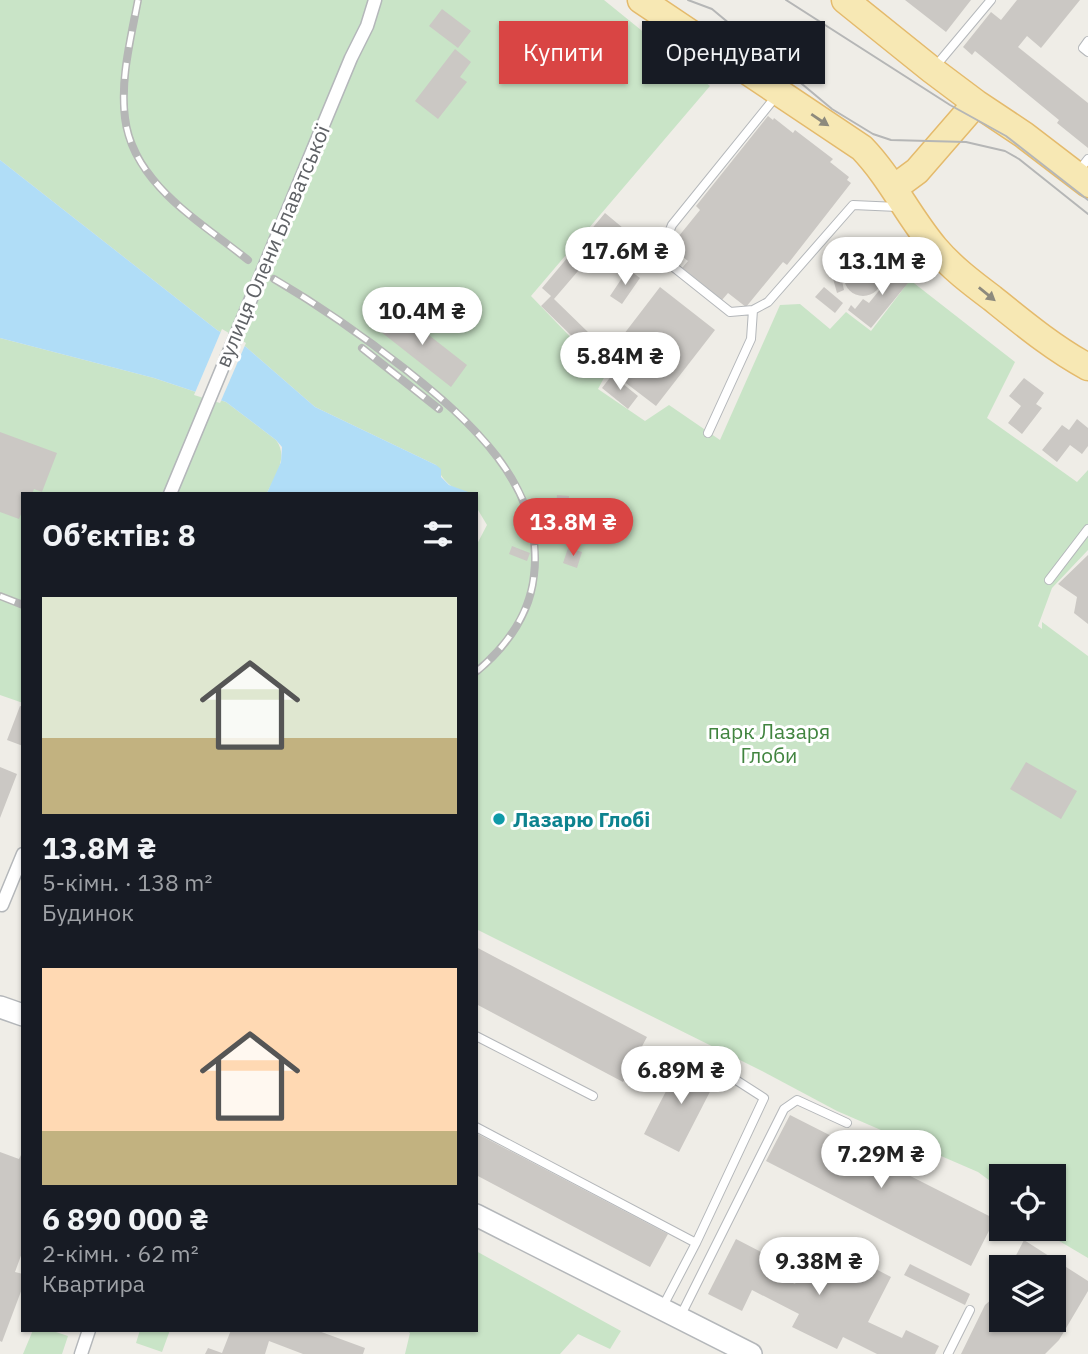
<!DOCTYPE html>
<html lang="uk">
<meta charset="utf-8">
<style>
body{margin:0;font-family:"IBM Plex Sans",sans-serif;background:#20242c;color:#f1f3f6;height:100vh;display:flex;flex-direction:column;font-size:26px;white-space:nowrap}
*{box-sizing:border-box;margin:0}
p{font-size:23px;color:#9ea1a6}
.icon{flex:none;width:38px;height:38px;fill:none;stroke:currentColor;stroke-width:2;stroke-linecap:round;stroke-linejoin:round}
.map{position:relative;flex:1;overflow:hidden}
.panel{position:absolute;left:21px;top:492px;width:457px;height:840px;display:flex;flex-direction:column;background:#171b24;border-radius:0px;box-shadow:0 2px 5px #0004}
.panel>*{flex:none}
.top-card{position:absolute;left:499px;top:21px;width:483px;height:63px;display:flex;gap:14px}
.buttons{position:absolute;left:989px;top:1164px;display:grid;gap:14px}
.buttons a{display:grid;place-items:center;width:77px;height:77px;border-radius:0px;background:#171b24;box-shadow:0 2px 5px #0004;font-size:35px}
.price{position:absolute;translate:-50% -60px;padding:0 16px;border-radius:24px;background:#fff;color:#222;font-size:23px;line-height:46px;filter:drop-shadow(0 2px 4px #0008)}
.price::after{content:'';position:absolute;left:50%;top:42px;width:21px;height:16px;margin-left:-10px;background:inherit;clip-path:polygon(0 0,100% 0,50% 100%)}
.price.current{background:#d94544;color:#fff}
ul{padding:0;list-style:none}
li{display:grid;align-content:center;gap:14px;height:371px;padding:0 21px}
li span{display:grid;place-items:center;height:217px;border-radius:0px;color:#555}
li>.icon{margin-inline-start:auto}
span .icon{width:126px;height:126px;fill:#fffc;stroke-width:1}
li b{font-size:30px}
h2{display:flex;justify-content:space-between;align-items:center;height:84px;padding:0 21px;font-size:30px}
.chip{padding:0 24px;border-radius:0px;background:#171b24;box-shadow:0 2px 5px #0004;font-size:24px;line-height:63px}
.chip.current{background:#d94544;color:#fff}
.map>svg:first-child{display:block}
.green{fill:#c9e4c7}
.water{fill:#b0ddf7}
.pier{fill:#efede7}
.building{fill:#cbc8c4}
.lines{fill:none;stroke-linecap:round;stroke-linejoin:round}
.service-casing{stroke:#b4b7ba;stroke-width:10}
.pedestrian-casing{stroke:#b4b7ba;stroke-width:15}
.tertiary-casing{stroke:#b4b7ba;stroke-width:24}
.primary-casing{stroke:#e4ba6c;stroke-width:29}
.service{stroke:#fff;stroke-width:8}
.pedestrian{stroke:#fff;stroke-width:12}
.tertiary{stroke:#fff;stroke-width:21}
.primary{stroke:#f7e8b4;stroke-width:26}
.tram{stroke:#b5b6b6;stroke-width:2}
.rail-casing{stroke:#b5b6b6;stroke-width:8}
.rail{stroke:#fff;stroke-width:5;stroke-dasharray:16;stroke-linecap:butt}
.oneway{fill:#8d8a7d}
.culture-dot{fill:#0f9aa8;stroke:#fff;stroke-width:2.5}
.labels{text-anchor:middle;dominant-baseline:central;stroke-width:6;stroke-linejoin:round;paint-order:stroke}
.street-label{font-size:21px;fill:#5f6266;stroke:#fff}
.park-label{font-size:21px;fill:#41843f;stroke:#fff}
.culture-label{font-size:21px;font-weight:bold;fill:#0d838f;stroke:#fff;text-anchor:start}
</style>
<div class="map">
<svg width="1088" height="1354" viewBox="0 0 1088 1354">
<rect width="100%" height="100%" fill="#efede7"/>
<path class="green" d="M 0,0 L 604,0 L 710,86 L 531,296 L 606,374 L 598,389 L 645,421 L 669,405 L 720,440 L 780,305 L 800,304 L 830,329 L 846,312 L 871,331 L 910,280 L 1015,362 L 987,418 L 1077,482 L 1088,470 L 1088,550 L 1052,588 L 1038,626 L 1042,629 L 1042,622 L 1088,656 L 1088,1258 L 1039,1229 L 1054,1228 L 1054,1176 L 1001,1176 L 1001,1189 L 978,1172 L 837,1111 L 762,1071 L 476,929 L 476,546 L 487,525 L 478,510 L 476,494 C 456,493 443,483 436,465 L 315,407 L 246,347 L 217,330 L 0,160 Z
M 0,338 L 154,378 L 226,402 L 276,440 C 289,457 275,477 267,493 L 23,494 L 23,703 L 0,695 Z
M 476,1251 L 621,1331 L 610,1349 L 578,1334 L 560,1354 L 405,1354 L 410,1333 L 406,1330 L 476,1330 Z
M 33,1330 L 50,1330 L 68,1336 L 62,1354 L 23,1354 Z
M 140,1330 L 170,1330 L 162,1352 L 136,1343 Z"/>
<path class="water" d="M 0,160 L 217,330 L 246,347 L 315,407 L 436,465 L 441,469 L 441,477 L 449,485 L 471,493 L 267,493 L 281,462 L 282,447 L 276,440 L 226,402 L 154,378 L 0,338 Z"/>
<path class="pier" d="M 222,329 L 246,343 L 220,403 L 194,395 Z"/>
<path class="building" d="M 905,0 L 971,0 L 946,32 Z
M 1017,0 L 1080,0 L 1041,48 L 1027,36 L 1018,47 L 1088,103 L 1088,148 L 1057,123 L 1059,120 L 975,51 L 972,55 L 963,47 L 991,12 L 1001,20 Z
M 442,9 L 471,31 L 458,48 L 429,26 Z
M 455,49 L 471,62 L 460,77 L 467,82 L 438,119 L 415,101 Z
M 768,116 L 773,120 L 774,118 L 793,133 L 795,130 L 833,159 L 830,162 L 849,177 L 847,180 L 851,183 L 787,265 L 783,262 L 746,307 L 728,293 L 722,300 L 682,268 L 688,261 L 670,247 L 700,210 L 696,206 Z
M 605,213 L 635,238 L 626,249 L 609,235 L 554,299 L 590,334 L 580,344 L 541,306 L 551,296 L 542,288 Z
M 866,247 L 875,250 L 873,257 L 862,255 L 848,260 L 841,276 L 844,290 L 837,293 L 832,275 L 837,261 L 847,251 Z
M844 277a19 19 0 1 1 38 0a19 19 0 1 1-38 0Z
M 894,263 L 909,275 L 905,281 L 908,283 L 871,328 L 848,310 L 851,305 L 855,309 L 863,299 L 869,303 L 890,277 L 885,273 Z
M 628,269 L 640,278 L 622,304 L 610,296 Z
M 660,287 L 715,330 L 656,406 L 601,364 Z
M 824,287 L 843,303 L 835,313 L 815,297 Z
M 393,307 L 467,365 L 451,387 L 376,328 Z
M 612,375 L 638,396 L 628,409 L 602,388 Z
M 1024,378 L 1044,393 L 1036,404 L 1042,408 L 1022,434 L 1008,423 L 1021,406 L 1009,396 Z
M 1077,419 L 1088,428 L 1088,446 L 1082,454 L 1070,445 L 1057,462 L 1042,450 L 1062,425 L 1069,430 Z
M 0,432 L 57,453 L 42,492 L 34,489 L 32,494 L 23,494 L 23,509 L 19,519 L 0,512 Z
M 557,495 L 569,496 L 567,522 L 555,521 Z
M 512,546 L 530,553 L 527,561 L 509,554 Z
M 568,548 L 582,552 L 577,568 L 563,563 Z
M 1088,555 L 1088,624 L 1074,613 L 1077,597 L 1058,584 Z
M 20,706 L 23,707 L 23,746 L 7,740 Z
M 1026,762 L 1077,791 L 1061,819 L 1010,789 Z
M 0,767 L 17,774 L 0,818 Z
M 476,947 L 647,1037 L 623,1082 L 476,1004 Z
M 682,1060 L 717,1078 L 679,1152 L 644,1134 Z
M 790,1115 L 995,1219 L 971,1266 L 766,1161 Z
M 476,1133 L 668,1234 L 650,1267 L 476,1175 Z
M 23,1151 L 23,1250 L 15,1272 L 23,1274 L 23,1286 L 2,1342 L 0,1341 L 0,1152 L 19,1159 Z
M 736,1239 L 769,1256 L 763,1268 L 795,1284 L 818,1239 L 891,1277 L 868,1322 L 902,1338 L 906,1330 L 939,1346 L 935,1354 L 877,1354 L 843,1337 L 837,1349 L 792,1327 L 799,1314 L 752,1290 L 742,1311 L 708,1294 Z
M 1024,1240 L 1088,1281 L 1088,1291 L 1059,1340 L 1045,1354 L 961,1354 L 985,1305 L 993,1298 L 1001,1283 L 1001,1320 L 1054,1320 L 1054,1267 L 1010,1267 Z
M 910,1264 L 970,1294 L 965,1305 L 904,1275 Z
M 231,1330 L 316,1330 L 365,1348 L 363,1354 L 303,1354 L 269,1341 L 265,1354 L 205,1354 L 208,1348 L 222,1353 Z"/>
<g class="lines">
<defs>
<path id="service" d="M 1088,41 L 1083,48 L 1088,52
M 934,68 L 991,0
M 773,100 L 672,225 L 665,242 L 666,261 L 730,312 L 753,310 L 768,302 L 853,205 L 898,207
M 1078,172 L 1088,159
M 708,433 L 751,339 L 753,310
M 1049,580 L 1088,529
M 476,1036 L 593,1096
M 476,1127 L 696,1243
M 662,1308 L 696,1243 L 764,1098 L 722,1071
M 681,1315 L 784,1109 L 797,1100 L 847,1123
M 948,1354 L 970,1310"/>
<path id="pedestrian" d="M 170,494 L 351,58 L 367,26 L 375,0
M 2,905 L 23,854
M 81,1354 L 89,1330"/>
<path id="tertiary" d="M 0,1007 L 23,1015
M 476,1215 L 751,1354"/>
<path id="primary" d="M 641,0 L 862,148 C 891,178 908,216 935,248 C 951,267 972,283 992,298 C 1023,323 1053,348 1088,367
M 845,0 L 932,70 L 976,103 L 1024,135 L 1088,184
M 894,188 L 917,171 L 976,103"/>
</defs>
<use href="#service" class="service-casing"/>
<use href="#pedestrian" class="pedestrian-casing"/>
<use href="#tertiary" class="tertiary-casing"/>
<use href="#primary" class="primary-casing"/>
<use href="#service" class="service"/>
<use href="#pedestrian" class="pedestrian"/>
<use href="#tertiary" class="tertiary"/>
<use href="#primary" class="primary"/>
<path class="tram" d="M 688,0 L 712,9 L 832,109 L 873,134 L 891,140 L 966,142 L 1005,151 L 1019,159 L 1088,214
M 786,0 L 950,105 L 1006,136 L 1088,200"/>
<defs>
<path id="rail" d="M 138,0 C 131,38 120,79 125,118 C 133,184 201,222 248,260
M 274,279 C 320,306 363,336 405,369 C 468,419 545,485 534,575 C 530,614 506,647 476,672
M 362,348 L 439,409
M 0,596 L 23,605"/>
</defs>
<use href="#rail" class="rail-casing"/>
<use href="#rail" class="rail"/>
</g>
<defs><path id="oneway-solid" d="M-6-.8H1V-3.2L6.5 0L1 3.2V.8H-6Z" transform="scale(1.75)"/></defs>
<g class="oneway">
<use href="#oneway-solid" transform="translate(820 120) rotate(34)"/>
<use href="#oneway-solid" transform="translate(987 294) rotate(39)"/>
</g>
<circle class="culture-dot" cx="499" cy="819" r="7"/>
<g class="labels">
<g class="street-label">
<text transform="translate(272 246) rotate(-67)">вулиця Олени Блаватської</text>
</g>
<g class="park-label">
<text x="769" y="731">парк Лазаря<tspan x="769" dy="24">Глоби</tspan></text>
</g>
<g class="culture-label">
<text x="513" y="819">Лазарю Глобі</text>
</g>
</g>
</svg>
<div class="buttons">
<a><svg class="icon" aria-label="locate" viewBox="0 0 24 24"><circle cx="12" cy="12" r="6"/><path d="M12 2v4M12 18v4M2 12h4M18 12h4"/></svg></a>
<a><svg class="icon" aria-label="layers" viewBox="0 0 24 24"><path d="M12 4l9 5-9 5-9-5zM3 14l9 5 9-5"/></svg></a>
</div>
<b class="price" style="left:625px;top:287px">17.6M ₴</b>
<b class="price" style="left:882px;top:297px">13.1M ₴</b>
<b class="price" style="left:422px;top:347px">10.4M ₴</b>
<b class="price" style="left:620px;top:392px">5.84M ₴</b>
<b class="price current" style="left:573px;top:558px">13.8M ₴</b>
<b class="price" style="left:681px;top:1106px">6.89M ₴</b>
<b class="price" style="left:881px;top:1190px">7.29M ₴</b>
<b class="price" style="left:819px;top:1297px">9.38M ₴</b>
<div class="top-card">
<a class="chip current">Купити</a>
<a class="chip">Орендувати</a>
</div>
<section class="panel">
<h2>Об’єктів: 8<svg class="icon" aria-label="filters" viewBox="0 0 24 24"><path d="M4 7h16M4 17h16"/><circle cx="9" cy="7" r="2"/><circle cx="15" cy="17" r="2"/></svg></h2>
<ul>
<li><span style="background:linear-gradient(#dfe7d0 65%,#c2b280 0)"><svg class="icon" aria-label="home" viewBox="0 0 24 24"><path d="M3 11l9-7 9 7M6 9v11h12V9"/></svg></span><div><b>13.8M ₴</b><p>5-кімн. · 138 m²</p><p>Будинок</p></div></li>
<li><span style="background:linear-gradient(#ffd9b3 75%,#c2b280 0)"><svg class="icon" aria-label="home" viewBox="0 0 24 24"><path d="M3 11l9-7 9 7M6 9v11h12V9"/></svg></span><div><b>6 890 000 ₴</b><p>2-кімн. · 62 m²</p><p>Квартира</p></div></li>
</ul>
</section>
</div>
